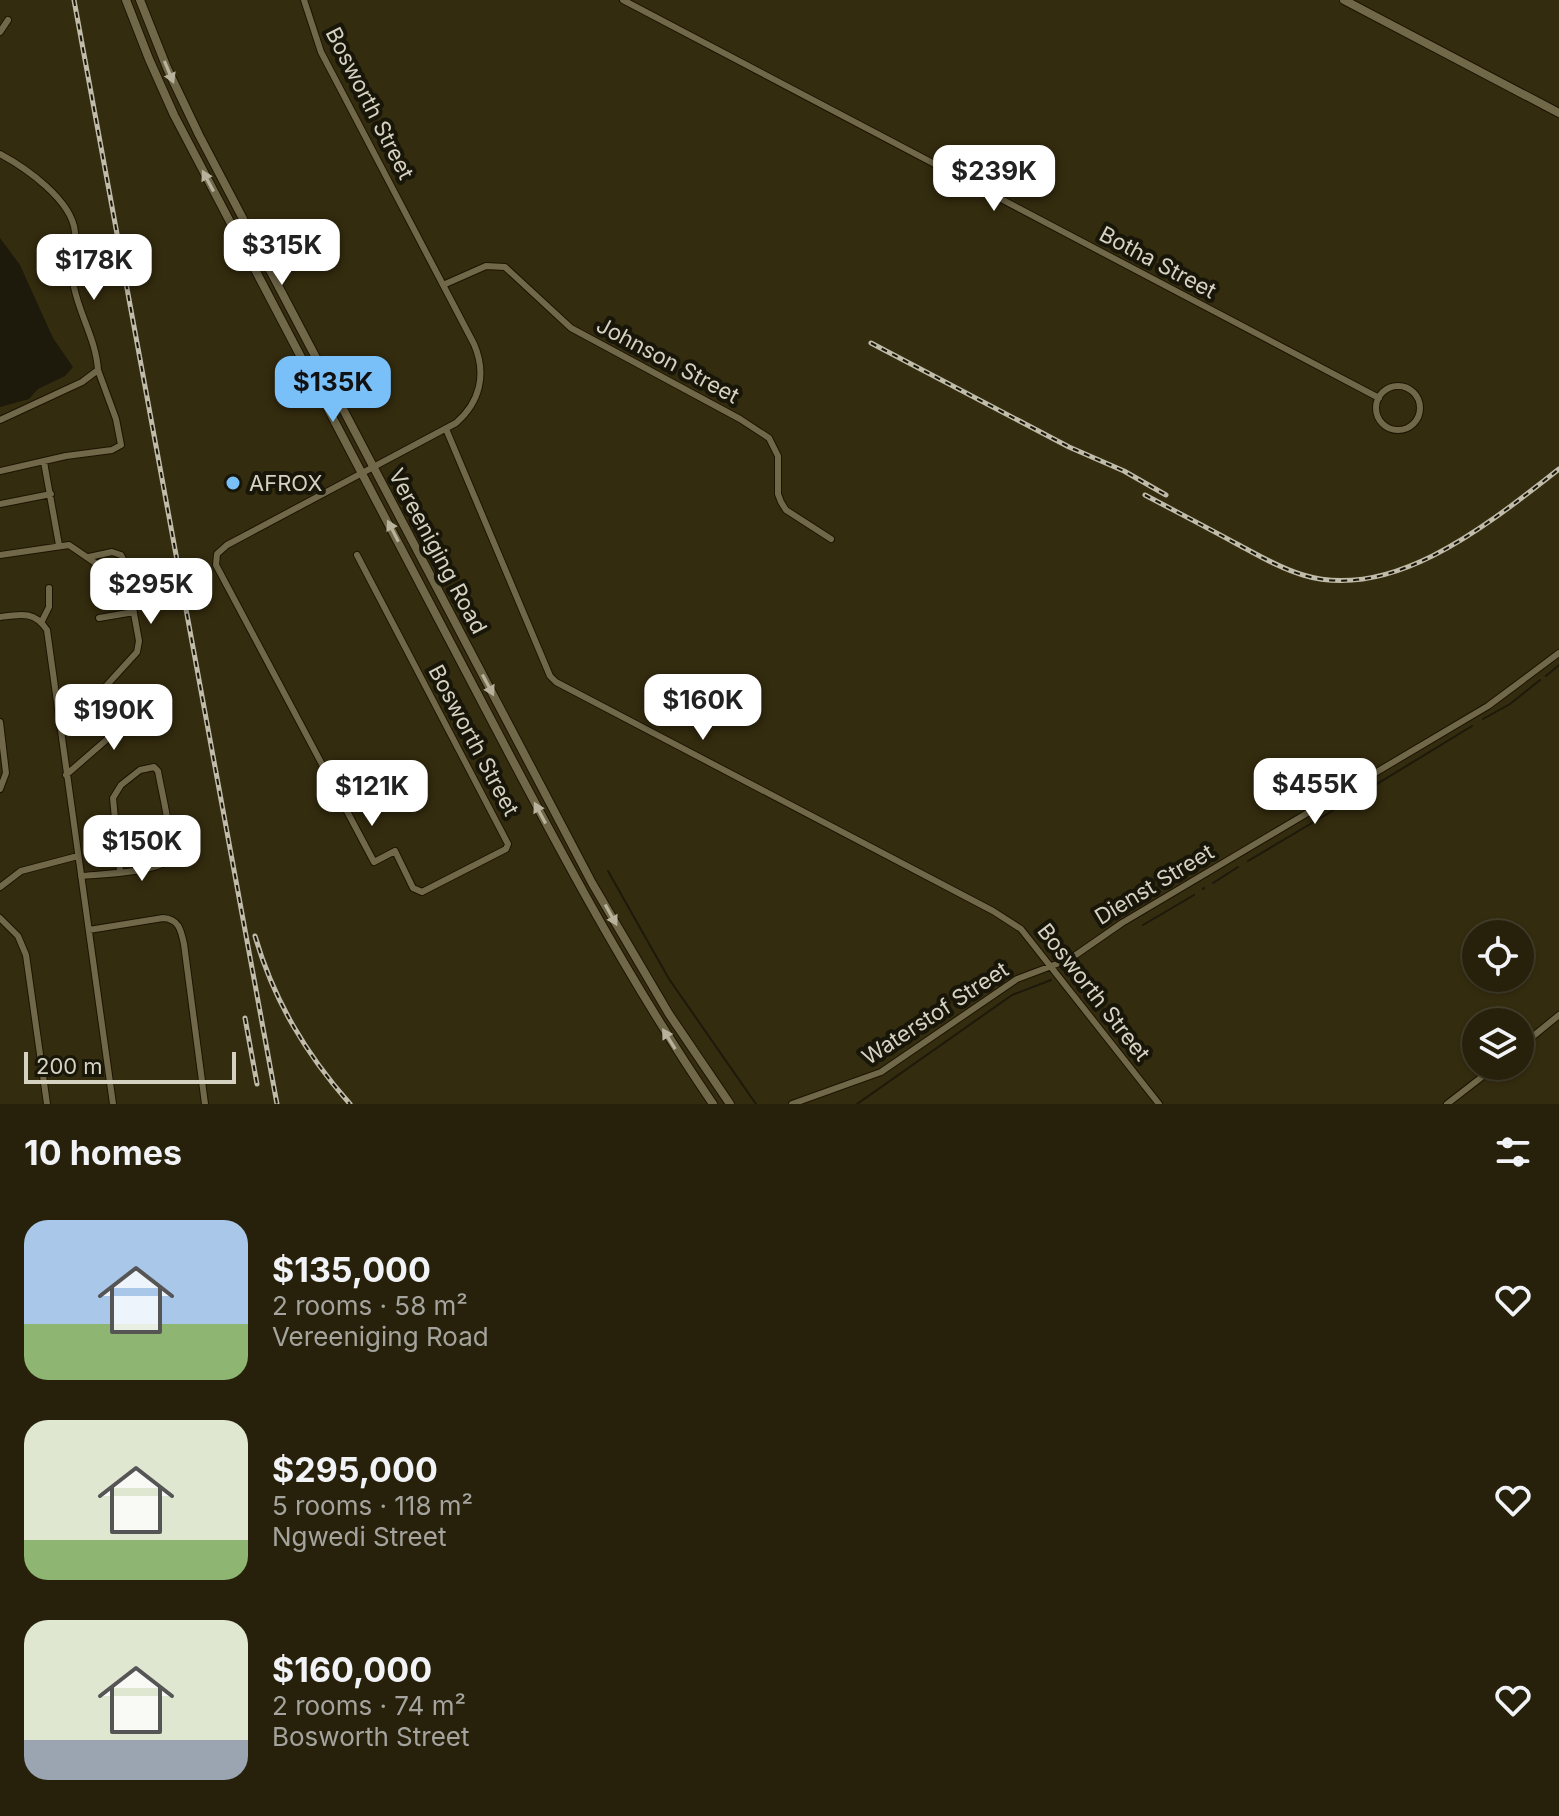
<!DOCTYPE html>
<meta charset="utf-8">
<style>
body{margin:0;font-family:Inter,sans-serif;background:#2f2914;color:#f1f3f6;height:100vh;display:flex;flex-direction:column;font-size:30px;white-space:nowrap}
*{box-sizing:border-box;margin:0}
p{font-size:26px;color:#a4a39d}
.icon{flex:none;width:44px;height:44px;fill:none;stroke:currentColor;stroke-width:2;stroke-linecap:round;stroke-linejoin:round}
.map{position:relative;height:1104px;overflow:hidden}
.details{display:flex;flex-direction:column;background:#27210b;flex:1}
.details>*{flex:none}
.controls{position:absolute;left:1462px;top:920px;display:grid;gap:16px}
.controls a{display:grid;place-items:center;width:72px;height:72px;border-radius:50%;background:#27210b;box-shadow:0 2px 6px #0004,0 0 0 2px #433e2c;font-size:40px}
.scale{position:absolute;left:24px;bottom:20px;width:212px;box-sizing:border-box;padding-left:8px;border:4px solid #d6d2c1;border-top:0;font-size:22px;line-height:28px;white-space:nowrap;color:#d6d2c1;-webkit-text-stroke:6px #181509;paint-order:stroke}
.price{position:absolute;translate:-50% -68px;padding:0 18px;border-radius:16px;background:#fff;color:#222;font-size:26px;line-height:52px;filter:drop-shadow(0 2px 4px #0008)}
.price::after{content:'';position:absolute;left:50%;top:48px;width:24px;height:18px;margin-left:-12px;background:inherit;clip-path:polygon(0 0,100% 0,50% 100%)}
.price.current{background:#79bff8;color:#111}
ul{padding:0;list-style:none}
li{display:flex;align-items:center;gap:24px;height:200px;padding:0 24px}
li span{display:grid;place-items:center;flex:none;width:224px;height:160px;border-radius:24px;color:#555}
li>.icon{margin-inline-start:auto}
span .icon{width:96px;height:96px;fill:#fffc;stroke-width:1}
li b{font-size:34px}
h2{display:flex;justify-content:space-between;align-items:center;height:96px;padding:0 24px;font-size:34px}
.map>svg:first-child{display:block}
.water{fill:#1d190b}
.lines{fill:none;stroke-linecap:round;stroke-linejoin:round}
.stream{stroke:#1d190b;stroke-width:2}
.street-casing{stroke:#1c1400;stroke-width:8}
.secondary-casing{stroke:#1c1400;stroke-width:10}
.street{stroke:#71684a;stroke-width:6}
.secondary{stroke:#71684a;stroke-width:8}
.rail-casing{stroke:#c0bca9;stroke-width:5}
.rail{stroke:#181509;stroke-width:2;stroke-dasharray:6;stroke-linecap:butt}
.oneway{fill:#b8b29d}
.poi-dot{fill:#79bff8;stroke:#181509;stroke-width:3}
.labels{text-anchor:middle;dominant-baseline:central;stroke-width:8;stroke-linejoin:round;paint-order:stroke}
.street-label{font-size:22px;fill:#d6d2c1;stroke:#181509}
.poi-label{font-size:22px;fill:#d6d2c1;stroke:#181509;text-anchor:start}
</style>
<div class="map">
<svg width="1559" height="1104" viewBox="0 0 1559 1104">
<rect width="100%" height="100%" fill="#342c0f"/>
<path class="water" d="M 0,238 L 20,265 L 53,338 L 73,367 L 65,376 L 38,389 L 29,399 L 0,407 Z"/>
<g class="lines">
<path class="stream" d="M 1546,676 L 1559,665
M 1483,719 L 1510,704 L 1540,680
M 1349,801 L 1472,726
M 1248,861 L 1339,807
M 608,871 L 669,979 L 756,1104
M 1213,883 L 1238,867
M 1203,889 L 1204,888
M 1143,925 L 1194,895
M 857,1104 L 1012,995 L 1051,980"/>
<defs>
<path id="street" d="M 304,0 L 321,52 L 474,344 C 487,374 480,402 456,423 L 227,545 L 217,554 L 216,565 L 374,862 L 395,851 L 413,888 L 422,892 L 506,849 L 508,844 L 357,555
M 623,0 L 1379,398
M 0,32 L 8,20
M 0,154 C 26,168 72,200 75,232 C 77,250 71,269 74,287 C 80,316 96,340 98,370 L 82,382 L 0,420
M 443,285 L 486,266 L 505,267 L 571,328 L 740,419 L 769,438 L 778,456 L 778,494 L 781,502 L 786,510 L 831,539
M1376 408a22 22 0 1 1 44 0a22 22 0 1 1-44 0Z
M 446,429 L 550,676 L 556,682 L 993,911 L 1021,929 L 1159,1104
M 44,462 L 59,545
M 0,471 L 66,456 L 112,450 L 121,445 L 116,419 L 98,370
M 0,504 L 51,494
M 0,555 L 69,545 L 129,586 L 139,641 L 137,652 L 96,697 L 78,705 L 59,708
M 89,557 L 112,552 L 121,555 L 126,565 L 127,583
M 0,617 C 21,614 35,611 47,630 L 113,1104
M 99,618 L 134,612
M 42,621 L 49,607 L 49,588
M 0,722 L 6,773 L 0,789
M 66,775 L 143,708
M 81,876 C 101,874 154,873 168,860 C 174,837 162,795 158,771 L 154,767 L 140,770 L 121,785 L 113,798 L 120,871
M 0,887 L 21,871 L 78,856
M 0,918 L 18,936 L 26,955 L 47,1104
M 89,930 L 163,918 C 179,919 181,930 184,944 L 205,1104
M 1520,1047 L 1559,1015
M 792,1104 L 881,1072 L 1017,979 L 1070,959 L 1122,923 L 1488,706 L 1559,653
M 1447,1104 L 1496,1066"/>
<path id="secondary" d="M 126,0 L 149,59 L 174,115 C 263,287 354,458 444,630 C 529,791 610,953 713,1104
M 140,0 L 167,68 L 199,135 L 592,883 L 669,1014 L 730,1104
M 1344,0 L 1559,113"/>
</defs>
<use href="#street" class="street-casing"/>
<use href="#secondary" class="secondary-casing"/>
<use href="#street" class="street"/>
<use href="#secondary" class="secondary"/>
<defs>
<path id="rail" d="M 74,0 L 277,1104
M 871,343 L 1069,447 L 1124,471 L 1166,495
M 1145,495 C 1175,511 1206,527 1237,544 C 1258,555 1279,568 1303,575 C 1394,603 1492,521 1559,469
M 255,936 C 274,1001 306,1054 350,1104
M 245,1018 L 257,1084"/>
</defs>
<use href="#rail" class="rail-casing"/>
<use href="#rail" class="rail"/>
</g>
<defs><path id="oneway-solid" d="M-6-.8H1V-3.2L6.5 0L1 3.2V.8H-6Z" transform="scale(2)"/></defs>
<g class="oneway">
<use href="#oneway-solid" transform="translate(169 72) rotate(67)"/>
<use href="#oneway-solid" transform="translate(208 181) rotate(-118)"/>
<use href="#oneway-solid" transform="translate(393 531) rotate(-117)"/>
<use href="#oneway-solid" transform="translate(488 685) rotate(62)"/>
<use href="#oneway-solid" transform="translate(540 813) rotate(-118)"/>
<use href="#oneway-solid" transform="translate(611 915) rotate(61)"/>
<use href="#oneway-solid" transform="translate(669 1039) rotate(-122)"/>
</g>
<circle class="poi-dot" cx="233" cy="483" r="8"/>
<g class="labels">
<g class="street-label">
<text transform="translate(370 103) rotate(63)">Bosworth Street</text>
<text transform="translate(1158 262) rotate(28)">Botha Street</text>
<text transform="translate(668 360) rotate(28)">Johnson Street</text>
<text transform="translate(438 551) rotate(62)">Vereeniging Road</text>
<text transform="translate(474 740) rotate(62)">Bosworth Street</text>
<text transform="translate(1154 884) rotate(-31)">Dienst Street</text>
<text transform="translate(1094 992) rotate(52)">Bosworth Street</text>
<text transform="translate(935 1013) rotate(-33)">Waterstof Street</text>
</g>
<g class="poi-label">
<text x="249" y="483">AFROX</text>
</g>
</g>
</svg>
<div class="controls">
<a><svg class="icon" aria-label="locate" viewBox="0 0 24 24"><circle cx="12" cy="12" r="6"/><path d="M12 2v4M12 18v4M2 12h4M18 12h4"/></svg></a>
<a><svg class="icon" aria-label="layers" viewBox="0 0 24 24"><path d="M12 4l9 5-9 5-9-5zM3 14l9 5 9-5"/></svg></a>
</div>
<div class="scale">200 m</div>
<b class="price" style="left:994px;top:213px">$239K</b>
<b class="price" style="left:282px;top:287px">$315K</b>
<b class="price" style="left:94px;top:302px">$178K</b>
<b class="price current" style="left:333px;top:424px">$135K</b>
<b class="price" style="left:151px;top:626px">$295K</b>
<b class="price" style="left:703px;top:742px">$160K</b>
<b class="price" style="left:114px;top:752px">$190K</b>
<b class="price" style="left:1315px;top:826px">$455K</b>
<b class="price" style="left:372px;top:828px">$121K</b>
<b class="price" style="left:142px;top:883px">$150K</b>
</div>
<section class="details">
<h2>10 homes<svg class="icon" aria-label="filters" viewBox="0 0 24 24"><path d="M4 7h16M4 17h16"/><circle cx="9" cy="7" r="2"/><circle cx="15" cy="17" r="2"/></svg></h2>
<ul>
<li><span style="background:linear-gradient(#a9c7e8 65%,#8fb573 0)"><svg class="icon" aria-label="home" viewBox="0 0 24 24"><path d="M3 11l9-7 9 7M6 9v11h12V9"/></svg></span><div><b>$135,000</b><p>2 rooms · 58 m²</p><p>Vereeniging Road</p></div><svg class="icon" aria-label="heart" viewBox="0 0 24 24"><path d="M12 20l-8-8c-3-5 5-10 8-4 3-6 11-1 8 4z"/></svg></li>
<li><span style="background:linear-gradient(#dfe7d0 75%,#8fb573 0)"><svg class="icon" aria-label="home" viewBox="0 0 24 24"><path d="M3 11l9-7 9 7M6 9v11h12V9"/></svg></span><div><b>$295,000</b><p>5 rooms · 118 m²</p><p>Ngwedi Street</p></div><svg class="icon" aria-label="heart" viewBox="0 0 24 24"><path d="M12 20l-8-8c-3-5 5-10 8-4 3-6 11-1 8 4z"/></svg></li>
<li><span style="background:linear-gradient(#dfe7d0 75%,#9aa5b1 0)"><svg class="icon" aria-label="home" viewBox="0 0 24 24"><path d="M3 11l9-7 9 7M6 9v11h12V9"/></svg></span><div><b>$160,000</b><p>2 rooms · 74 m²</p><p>Bosworth Street</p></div><svg class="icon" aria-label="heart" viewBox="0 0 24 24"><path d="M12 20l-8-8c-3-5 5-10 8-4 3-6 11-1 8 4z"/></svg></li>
</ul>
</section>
